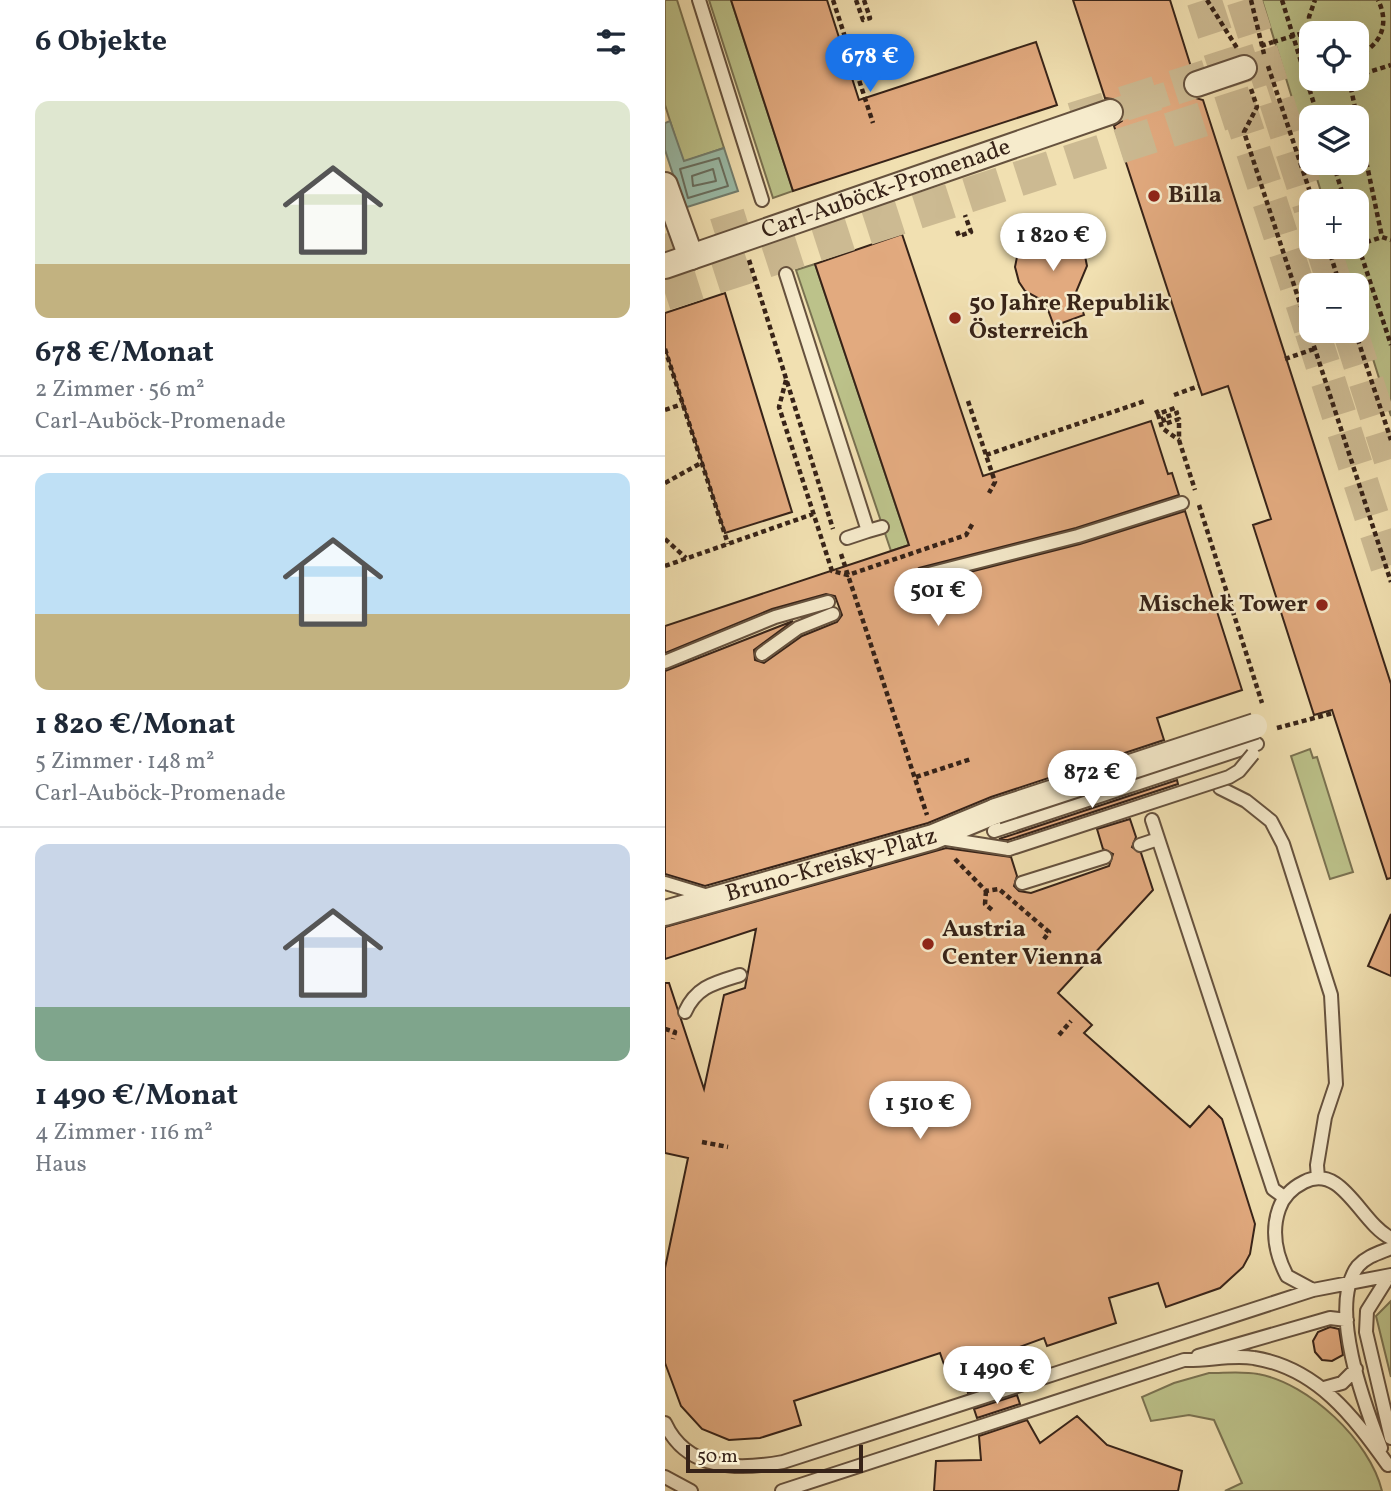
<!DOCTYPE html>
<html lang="de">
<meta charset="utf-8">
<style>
body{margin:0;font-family:Vollkorn,serif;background:#f6f6f7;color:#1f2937;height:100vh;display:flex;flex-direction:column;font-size:26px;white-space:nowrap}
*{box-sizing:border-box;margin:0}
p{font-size:23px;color:#747a83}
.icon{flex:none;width:38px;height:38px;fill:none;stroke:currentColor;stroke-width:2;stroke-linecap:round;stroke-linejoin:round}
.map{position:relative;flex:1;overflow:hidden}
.side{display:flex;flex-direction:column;background:#fff;width:665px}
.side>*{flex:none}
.controls{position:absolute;left:634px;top:21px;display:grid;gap:14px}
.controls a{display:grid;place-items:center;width:70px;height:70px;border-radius:14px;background:#fff;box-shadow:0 7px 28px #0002;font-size:35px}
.scale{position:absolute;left:21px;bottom:18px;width:177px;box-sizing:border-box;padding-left:7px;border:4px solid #372318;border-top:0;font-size:19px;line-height:24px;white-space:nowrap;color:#372318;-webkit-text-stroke:5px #f6ebcc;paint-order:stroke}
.price{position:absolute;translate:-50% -60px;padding:0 16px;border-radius:24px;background:#fff;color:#222;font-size:23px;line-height:46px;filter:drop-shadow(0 2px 4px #0008)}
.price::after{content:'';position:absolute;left:50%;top:42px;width:21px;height:16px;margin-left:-10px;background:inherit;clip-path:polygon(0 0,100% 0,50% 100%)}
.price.active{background:#1a73e8;color:#fff}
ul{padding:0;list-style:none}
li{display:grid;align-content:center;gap:14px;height:371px;padding:0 35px}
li+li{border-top:2px solid #e0e1e3}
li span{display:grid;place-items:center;height:217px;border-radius:14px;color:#555}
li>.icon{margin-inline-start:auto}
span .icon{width:126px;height:126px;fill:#fffc;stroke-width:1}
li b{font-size:30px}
h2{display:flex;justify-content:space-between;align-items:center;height:84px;padding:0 35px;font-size:30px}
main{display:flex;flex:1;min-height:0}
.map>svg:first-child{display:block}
.green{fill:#bcc28a;stroke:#7a7251;stroke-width:2;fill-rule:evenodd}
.water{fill:#9bbdaa;stroke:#737f70;stroke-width:2}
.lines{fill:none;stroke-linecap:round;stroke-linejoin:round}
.shore{stroke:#697061;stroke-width:2}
.building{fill:#e2aa7f;stroke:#372318;stroke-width:2}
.street-tunnel{stroke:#ccba92;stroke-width:24;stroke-dasharray:24 12;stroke-linecap:butt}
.secondary-tunnel{stroke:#ccba92;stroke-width:35;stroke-dasharray:35 18;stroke-linecap:butt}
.lane-casing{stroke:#66523e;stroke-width:16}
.street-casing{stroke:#66523e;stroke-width:28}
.path{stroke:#372318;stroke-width:4.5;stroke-dasharray:5 3.5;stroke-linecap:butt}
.lane{stroke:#f6ebcc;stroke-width:12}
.street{stroke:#f6ebcc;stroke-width:24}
.lane-bridge-casing{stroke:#66523e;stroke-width:16;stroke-linecap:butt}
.street-bridge-casing{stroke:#66523e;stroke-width:28;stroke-linecap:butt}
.path-bridge{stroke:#372318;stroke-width:4.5;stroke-dasharray:5 3.5;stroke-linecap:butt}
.lane-bridge{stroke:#f6ebcc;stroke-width:12}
.street-bridge{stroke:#f6ebcc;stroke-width:24}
.poi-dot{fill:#8f2418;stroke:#f6ebcc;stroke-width:2.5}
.labels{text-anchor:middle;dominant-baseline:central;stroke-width:5;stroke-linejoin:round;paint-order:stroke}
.street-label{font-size:24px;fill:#372318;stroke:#f6ebcc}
.poi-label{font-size:24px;font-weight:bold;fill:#372318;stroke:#f6ebcc;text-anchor:start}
</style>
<main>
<section class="side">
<h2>6 Objekte<svg class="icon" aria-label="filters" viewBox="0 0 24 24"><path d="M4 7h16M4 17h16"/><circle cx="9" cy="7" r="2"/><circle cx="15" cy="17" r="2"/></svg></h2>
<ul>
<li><span style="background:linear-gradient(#dfe7d0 75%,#c2b280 0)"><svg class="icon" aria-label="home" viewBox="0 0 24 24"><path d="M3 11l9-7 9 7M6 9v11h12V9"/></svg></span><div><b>678 €/Monat</b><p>2 Zimmer · 56 m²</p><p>Carl-Auböck-Promenade</p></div></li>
<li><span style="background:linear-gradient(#bfe0f5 65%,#c2b280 0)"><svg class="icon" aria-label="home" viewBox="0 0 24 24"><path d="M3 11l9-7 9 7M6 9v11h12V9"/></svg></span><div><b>1 820 €/Monat</b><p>5 Zimmer · 148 m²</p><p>Carl-Auböck-Promenade</p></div></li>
<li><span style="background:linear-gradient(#c9d6e8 75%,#7fa58c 0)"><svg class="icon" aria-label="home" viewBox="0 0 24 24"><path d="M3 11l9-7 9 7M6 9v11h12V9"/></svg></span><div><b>1 490 €/Monat</b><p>4 Zimmer · 116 m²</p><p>Haus</p></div></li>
</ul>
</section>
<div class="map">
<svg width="726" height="1491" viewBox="0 0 726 1491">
<rect width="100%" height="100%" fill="#f1e0b1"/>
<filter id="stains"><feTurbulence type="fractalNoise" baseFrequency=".00286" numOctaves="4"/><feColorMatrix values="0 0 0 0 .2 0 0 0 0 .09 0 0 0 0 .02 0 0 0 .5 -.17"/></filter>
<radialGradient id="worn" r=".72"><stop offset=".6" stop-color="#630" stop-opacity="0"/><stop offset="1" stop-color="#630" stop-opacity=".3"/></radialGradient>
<path class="green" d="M 0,0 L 12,0 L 59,148 L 18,162 L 0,105 Z
M 44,0 L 66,0 L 128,191 L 108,198 Z
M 597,0 L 726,0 L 726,416 L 691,305 L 691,285 L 685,285 L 673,247 L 691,247 L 691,201 L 659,201 L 647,163 L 691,163 L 691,117 L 646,117 L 646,160 ZM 646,33 L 691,33 L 691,79 L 646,79 Z
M 150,264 L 244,545 L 226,551 L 131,270 Z
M 645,749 L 648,758 L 652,757 L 688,872 L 665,879 L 626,756 Z
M 726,1301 L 726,1377 L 711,1316 Z
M 544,1373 C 560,1373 578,1371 593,1374 C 644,1383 705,1441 717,1491 L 560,1491 L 577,1483 L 549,1420 L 524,1415 L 486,1421 L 477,1397 L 509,1383 Z"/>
<path class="water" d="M 5,121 L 19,161 L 59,148 L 73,191 L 19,208 L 0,150 L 0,123 Z"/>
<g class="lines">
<path class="shore" d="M 54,158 L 63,186 L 23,198 L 15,169 Z
M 48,169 L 51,181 L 28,186 L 27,176 Z"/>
</g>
<path class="building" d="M 66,0 L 162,0 L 194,100 L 371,42 L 392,105 L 128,191 Z
M 408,0 L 505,0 L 527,70 L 520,75 L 518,88 L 523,96 L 538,100 L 726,684 L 726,878 L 722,879 L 667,710 L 649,715 L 588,525 L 606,519 L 563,386 L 537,395 L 449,126 L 457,121 L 459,108 L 454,100 L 440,98 Z
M 383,230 L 397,231 L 411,239 L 419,251 L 422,266 L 411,292 L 419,315 L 389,326 L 380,302 L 360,291 L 354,282 L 350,267 L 353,252 L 361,239 Z
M 237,234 L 318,476 L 486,421 L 503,474 L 507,473 L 514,495 L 411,528 L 254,568 L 248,573 L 249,582 L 258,584 L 415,544 L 520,511 L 577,690 L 492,718 L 499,740 L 326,797 L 263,823 L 40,886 L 0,874 L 0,671 L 128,621 L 89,650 L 90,660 L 99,663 L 137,636 L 172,622 L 177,615 L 170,596 L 161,594 L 107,609 L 0,653 L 0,626 L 244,545 L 150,264 Z
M 60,293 L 127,512 L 60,533 L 0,348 L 0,313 Z
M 512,780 L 513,784 L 343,840 L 334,839 Z
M 465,819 L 471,837 L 467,847 L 476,853 L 488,890 L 393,993 L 427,1025 L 419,1033 L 525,1127 L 544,1106 L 557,1119 L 590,1224 L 585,1254 L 578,1267 L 555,1288 L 501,1307 L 493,1283 L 444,1298 L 451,1323 L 382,1346 L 379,1338 L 338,1353 L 347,1379 L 303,1393 L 294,1366 L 281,1370 L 275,1353 L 129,1401 L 136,1425 L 95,1438 L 64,1440 L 37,1429 L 16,1406 L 0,1363 L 0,1268 L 23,1158 L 0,1153 L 0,983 L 4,983 L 39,1089 L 59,995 L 80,988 L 91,929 L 0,959 L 0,927 L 281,848 L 346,857 L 352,876 L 349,886 L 354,891 L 366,893 L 444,866 L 448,854 L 438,849 L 432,829 Z
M 726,914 L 726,976 L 703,966 Z
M 665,1327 L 674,1329 L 678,1355 L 667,1361 L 657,1360 L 650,1352 L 648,1341 L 653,1332 Z
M 352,1395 L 355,1404 L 312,1418 L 309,1409 Z
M 412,1416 L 442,1445 L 517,1471 L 513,1491 L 269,1491 L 271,1461 L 316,1460 L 314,1436 L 362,1420 L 375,1443 Z"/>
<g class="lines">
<path class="street-tunnel" d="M 445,112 L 532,84"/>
<path class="secondary-tunnel" d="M 539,0 L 646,328
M 579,0 L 646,208
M 408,120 L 598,59
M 658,247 L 670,285
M 0,252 L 85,225
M 0,293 L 610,96
M 647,331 L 726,576
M 685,331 L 726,459"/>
<defs>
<path id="lane" d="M 34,0 L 97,200
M 121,274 L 203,531 L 217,527
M 182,538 L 203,531
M 256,576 L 413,536 L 517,503
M 97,654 L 133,628 L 168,614
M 0,662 L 110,617 L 163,602
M 555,788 L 581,801 L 606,821 L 618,844 L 666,995 L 671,1084 L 660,1117 L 652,1165 L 653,1178
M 487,820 L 608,1189 L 619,1197
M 329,831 L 592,744
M 275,838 L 344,849
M 475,845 L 493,839
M 0,883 L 43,896
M 357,883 L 440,857
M 20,1012 C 31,987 49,983 75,975
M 724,1276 L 702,1311 L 701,1332 L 726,1438
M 648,1290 L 622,1276 C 611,1255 606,1232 614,1209 C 618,1197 627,1188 639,1182 C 677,1162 696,1224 726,1238
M 533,1356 L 665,1318 L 682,1320
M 659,1388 L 677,1383 L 691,1369
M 0,1423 C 22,1471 74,1470 118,1462 L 648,1290 L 726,1275
M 716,1448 C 700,1406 662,1306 693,1266 C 702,1256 714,1253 726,1248
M 0,1477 L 26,1491
M 117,1491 L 519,1360 C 542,1361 567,1354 589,1358 C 652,1368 688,1416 723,1465"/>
<g id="street">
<path d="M 532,84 L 579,68"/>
<path d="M 0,185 L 26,257"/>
<path id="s1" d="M 0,266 L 445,112"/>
<path id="s2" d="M 0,913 L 268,837 L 331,811"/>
</g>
</defs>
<use href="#lane" class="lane-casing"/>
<use href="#street" class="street-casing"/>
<path class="path" d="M 168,0 L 208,123
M 191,0 L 198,20 L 205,18 L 199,0
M 542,0 L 572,48
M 586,0 L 599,54
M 617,0 L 653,117
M 645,31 L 646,33
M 596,46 L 608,42
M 691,56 C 716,46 725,24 713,0
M 603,66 L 648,201
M 691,76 L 726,65
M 684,79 L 717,237
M 586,89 L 592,107 L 579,132 L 726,582
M 668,163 L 680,201
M 292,231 L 294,236 L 306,232 L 300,215
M 691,239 L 726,345
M 693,245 L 717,237 L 726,240
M 663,247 L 675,285
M 84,260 L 168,529
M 690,331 L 726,440
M 0,349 L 63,544
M 620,359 L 649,349
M 121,380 L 114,407 L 167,571 L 183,575 L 301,535 L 308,523
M 509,395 L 534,386
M 303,401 L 330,482 L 324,493
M 0,410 L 17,404
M 491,410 L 493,414 L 510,408 L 512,413 L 498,418 L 500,424 L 514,419 L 514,440 L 530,490
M 493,414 L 497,428 L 514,440
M 321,455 L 480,401
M 0,483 L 36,463
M 534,505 L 597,703
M 0,539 L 21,558
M 176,554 L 262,815
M 0,566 L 148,514
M 612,728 L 668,713
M 251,777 L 306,759
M 290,859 L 321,891 L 334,889 L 384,932 L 379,939
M 321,891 L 320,904 L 327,910
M 0,1029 L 10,1032 L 8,1039
M 394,1035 L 406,1021
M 37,1142 L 63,1147"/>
<use href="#lane" class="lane"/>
<use href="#street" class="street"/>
<defs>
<path id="lane-bridge" d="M 344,849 L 564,777 L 574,771 L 588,754"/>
<path id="street-bridge" d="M 331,811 L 590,726"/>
</defs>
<use href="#lane-bridge" class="lane-bridge-casing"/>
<use href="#street-bridge" class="street-bridge-casing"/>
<path class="path-bridge" d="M 608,42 L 645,31 L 644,17 L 650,0"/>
<use href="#lane-bridge" class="lane-bridge"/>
<use href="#street-bridge" class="street-bridge"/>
</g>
<g class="poi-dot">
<circle cx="489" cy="196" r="7"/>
<circle cx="290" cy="318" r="7"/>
<circle cx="657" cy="605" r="7"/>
<circle cx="263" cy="944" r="7"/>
</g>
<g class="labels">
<g class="street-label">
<text stroke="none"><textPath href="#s1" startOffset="234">Carl-Auböck-Promenade</textPath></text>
<text stroke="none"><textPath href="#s2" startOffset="173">Bruno-Kreisky-Platz</textPath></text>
</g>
<g class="poi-label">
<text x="503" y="196">Billa</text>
<text x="304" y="304">50 Jahre Republik<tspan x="304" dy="28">Österreich</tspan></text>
<text x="643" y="605" text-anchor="end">Mischek Tower</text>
<text x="277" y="930">Austria<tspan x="277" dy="28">Center Vienna</tspan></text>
</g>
</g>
<rect width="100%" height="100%" filter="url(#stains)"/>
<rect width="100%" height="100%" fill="url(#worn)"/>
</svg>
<div class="controls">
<a><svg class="icon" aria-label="locate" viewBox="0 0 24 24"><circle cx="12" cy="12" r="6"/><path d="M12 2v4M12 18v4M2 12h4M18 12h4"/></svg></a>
<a><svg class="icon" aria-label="layers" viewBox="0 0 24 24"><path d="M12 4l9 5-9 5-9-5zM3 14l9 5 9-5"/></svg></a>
<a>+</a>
<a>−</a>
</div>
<div class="scale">50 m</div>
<b class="price active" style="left:205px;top:94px">678 €</b>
<b class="price" style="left:388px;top:273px">1 820 €</b>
<b class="price" style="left:273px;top:628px">501 €</b>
<b class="price" style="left:427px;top:810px">872 €</b>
<b class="price" style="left:255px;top:1141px">1 510 €</b>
<b class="price" style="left:332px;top:1406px">1 490 €</b>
</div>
</main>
